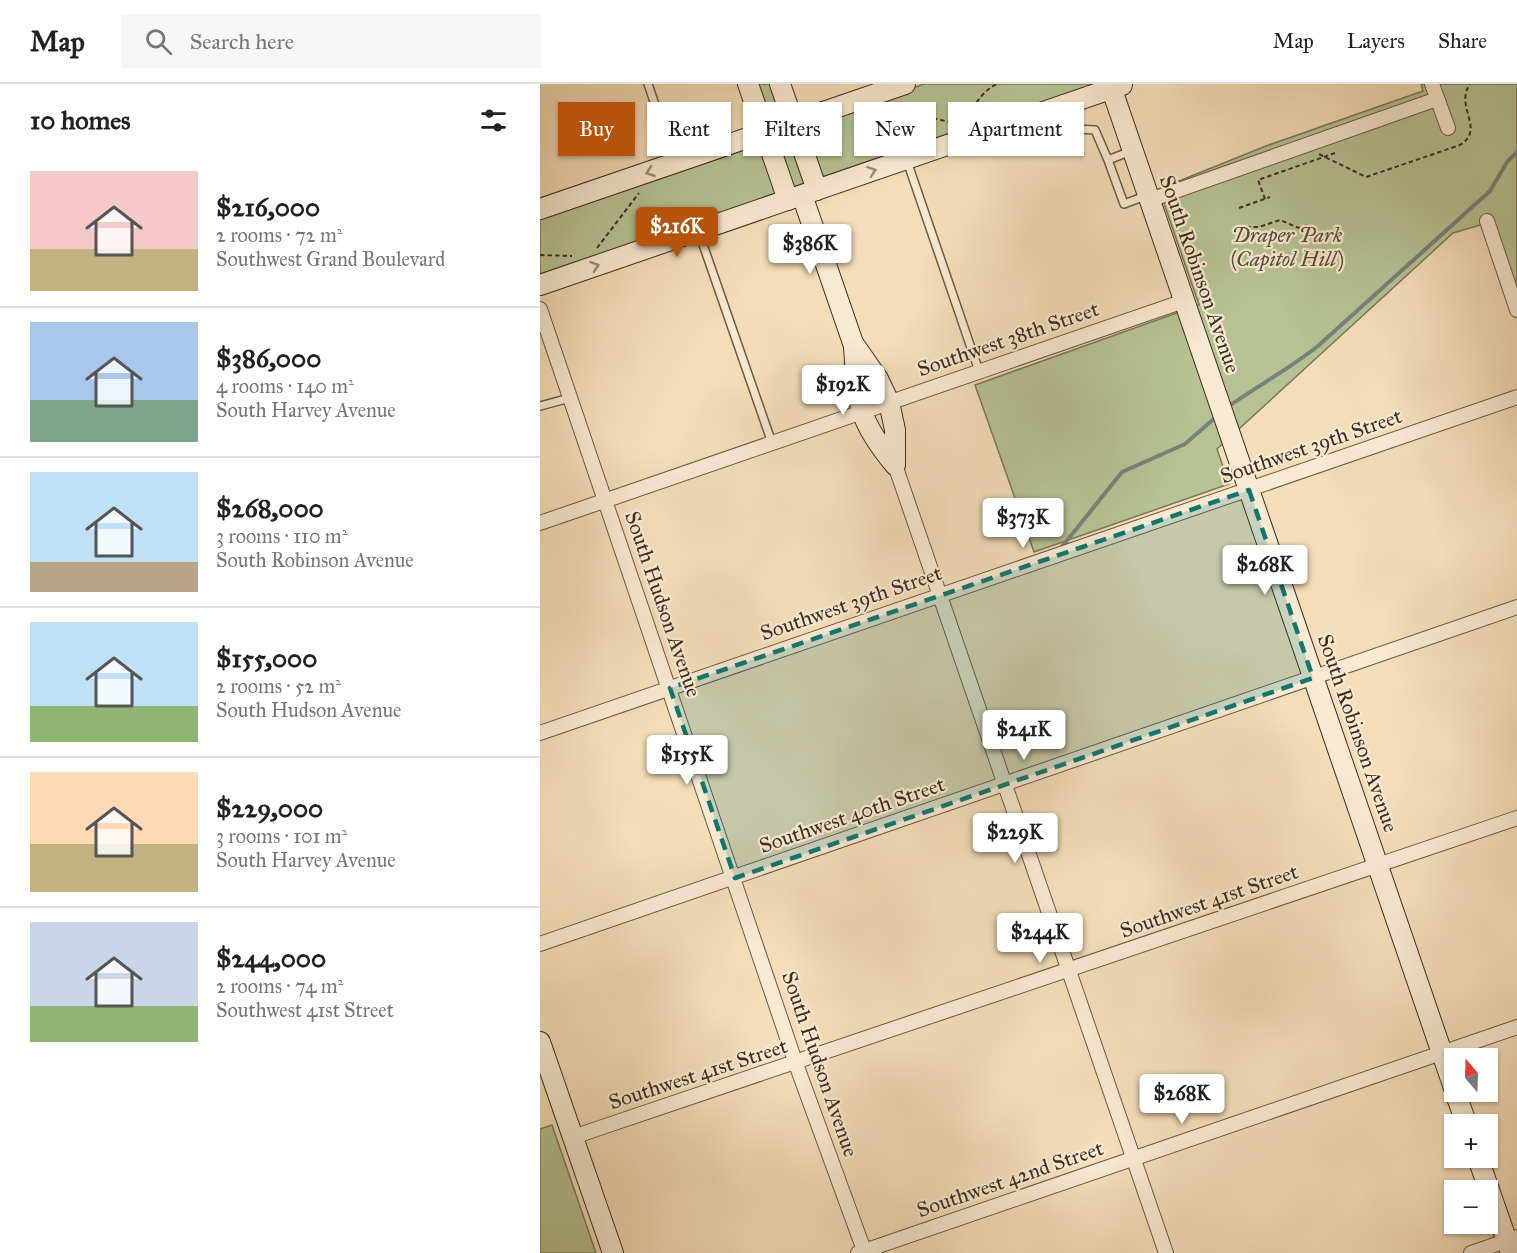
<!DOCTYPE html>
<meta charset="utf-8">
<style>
body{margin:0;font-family:"IM FELL Great Primer",serif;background:#f6f6f6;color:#222;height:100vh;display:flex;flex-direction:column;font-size:22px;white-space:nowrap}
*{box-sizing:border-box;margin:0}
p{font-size:20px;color:#767676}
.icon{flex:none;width:33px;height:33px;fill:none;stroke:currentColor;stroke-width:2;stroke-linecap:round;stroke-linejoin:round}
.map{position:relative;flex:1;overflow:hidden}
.sheet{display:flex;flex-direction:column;background:#fff;width:540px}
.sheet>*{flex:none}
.banner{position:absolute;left:18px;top:18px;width:570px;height:54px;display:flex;gap:12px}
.needle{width:39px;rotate:341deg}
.tools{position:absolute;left:904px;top:964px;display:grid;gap:12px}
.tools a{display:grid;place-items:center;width:54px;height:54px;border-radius:0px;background:#fff;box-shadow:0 2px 4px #0004;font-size:30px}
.price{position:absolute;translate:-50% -51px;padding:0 14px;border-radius:6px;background:#fff;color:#222;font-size:20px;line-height:39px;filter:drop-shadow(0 2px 3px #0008)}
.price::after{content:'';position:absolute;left:50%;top:36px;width:18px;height:14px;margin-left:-9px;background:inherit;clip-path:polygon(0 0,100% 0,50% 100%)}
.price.on{background:#b45309;color:#fff}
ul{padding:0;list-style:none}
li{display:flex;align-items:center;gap:18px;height:150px;padding:0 30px}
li+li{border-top:2px solid #e0e0e0}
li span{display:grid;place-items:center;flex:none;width:168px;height:120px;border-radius:0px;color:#555}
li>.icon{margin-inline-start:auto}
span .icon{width:72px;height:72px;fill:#fffc;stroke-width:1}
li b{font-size:26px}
h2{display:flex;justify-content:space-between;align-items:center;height:72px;padding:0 30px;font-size:26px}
.tag{padding:0 21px;border-radius:0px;background:#fff;box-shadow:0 2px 4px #0004;font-size:21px;line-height:54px}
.tag.on{background:#b45309;color:#fff}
header{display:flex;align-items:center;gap:36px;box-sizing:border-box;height:84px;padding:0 30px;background:#fff;border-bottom:2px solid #e0e0e0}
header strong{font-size:28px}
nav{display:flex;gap:33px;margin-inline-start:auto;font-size:21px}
.search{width:420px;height:54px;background:#f6f6f6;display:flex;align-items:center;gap:15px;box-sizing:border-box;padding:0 21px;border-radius:0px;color:#767676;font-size:22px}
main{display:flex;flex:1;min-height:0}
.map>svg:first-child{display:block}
.green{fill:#b6c293;stroke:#7a7858;stroke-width:1.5}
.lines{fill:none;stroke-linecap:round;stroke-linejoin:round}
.stream{stroke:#78827b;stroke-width:4}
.lane-casing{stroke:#6c5a44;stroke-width:10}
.street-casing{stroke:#6c5a44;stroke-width:16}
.secondary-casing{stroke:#3e2e1e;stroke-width:22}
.path{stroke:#3e2e1e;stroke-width:2;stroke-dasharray:4.5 3;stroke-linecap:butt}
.lane{stroke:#f8e9d1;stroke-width:7}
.street{stroke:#f8e9d1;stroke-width:14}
.secondary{stroke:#f8e9d1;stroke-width:20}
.oneway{stroke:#9b8c78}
.marked{fill:#0f766e;fill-opacity:0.2;stroke:#0f766e;stroke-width:4.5;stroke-dasharray:12 8;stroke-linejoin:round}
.labels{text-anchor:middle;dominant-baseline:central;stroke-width:4.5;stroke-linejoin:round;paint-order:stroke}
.park-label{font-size:21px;font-style:italic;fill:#564c35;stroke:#f8e9d1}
.street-label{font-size:21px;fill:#3e2e1e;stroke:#f8e9d1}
</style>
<header>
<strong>Map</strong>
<div class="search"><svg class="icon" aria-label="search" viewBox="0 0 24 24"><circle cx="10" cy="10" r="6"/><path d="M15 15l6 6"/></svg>Search here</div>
<nav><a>Map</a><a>Layers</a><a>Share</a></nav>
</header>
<main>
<section class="sheet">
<h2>10 homes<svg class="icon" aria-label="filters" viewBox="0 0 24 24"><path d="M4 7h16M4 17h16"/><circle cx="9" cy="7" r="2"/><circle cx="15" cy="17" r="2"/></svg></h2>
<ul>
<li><span style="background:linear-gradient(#f6c9c9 65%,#c2b280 0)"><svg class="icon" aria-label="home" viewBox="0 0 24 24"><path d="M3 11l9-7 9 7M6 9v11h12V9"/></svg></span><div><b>$216,000</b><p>2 rooms · 72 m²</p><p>Southwest Grand Boulevard</p></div></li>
<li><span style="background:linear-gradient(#a9c7e8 65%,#7fa58c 0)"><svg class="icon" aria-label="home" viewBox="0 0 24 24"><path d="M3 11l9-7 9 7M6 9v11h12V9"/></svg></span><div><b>$386,000</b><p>4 rooms · 140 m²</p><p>South Harvey Avenue</p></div></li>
<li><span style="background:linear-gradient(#bfe0f5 75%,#b9a48a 0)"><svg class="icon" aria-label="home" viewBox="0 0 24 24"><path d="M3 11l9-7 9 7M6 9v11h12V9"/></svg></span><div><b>$268,000</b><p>3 rooms · 110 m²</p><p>South Robinson Avenue</p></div></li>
<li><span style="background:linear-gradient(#bfe0f5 70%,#8fb573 0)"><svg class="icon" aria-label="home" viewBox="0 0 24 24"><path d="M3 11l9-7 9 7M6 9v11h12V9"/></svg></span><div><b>$155,000</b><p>2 rooms · 52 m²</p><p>South Hudson Avenue</p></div></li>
<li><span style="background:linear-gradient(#ffd9b3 60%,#c2b280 0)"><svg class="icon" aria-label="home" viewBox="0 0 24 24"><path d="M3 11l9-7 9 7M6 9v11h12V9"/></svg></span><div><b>$229,000</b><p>3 rooms · 101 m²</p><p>South Harvey Avenue</p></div></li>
<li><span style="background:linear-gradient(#c9d6e8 70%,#8fb573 0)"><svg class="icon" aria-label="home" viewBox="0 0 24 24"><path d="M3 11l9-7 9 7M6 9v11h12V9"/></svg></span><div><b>$244,000</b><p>2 rooms · 74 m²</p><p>Southwest 41st Street</p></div></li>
</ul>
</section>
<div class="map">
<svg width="977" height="1169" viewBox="0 0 977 1169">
<rect width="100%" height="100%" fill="#f4ddb8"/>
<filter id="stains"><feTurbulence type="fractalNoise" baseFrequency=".00333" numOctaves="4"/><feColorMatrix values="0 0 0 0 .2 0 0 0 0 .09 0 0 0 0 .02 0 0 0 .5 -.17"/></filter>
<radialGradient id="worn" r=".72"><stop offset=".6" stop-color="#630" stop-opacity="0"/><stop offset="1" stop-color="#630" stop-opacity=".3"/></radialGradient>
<path class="green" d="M 215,0 L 233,0 L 238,21 L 235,24 L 226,25 Z
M 384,0 L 556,0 L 287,94 L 281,91 L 266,46 L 268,41 Z
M 881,0 L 977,0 L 977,204 L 954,137 L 913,149 L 677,365 L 689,400 L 494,468 L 435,301 L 659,221 L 619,105 L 726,62 L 883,7 Z
M 239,50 L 250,50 L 267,99 L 253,104 L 236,55 Z
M 211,59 L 220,60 L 236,109 L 234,113 L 0,192 L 0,131 Z
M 12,1041 L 56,1169 L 0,1169 L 0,1045 Z"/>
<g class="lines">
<path class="stream" d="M 686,324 C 716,303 749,285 778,262 L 950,107 L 967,78 L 977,68
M 521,464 L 582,388 L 645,360 L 676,333"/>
<defs>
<path id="lane" d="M 108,0 L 134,76
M 496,32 L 504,55 L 536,45 L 528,22
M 536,45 L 555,46 L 568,76 L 591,67
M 568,76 L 584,120 L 608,111
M 367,77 L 439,287
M 159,149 L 232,359
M 0,322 L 30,314"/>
<path id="street" d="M 892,0 L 908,44
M 610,116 L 897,15
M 947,137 L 977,226
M 0,225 L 256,980 L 325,1169
M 355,381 L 626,1169
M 0,439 L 644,217
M 0,649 L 977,313
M 0,860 L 977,523
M 33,1053 L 977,734
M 318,1169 L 977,943
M 931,1169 L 977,1153"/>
<path id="secondary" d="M 208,0 L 248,116
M 240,0 L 277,106
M 570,0 L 915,1007
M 262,111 L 313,259 L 338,295 L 349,318 L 355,346 L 355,381
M 0,125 L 365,0
M 0,201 L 582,1
M 314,263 C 318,320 317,335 355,381
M 0,958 L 73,1169
M 915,1008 L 927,1041
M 938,1074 L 971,1169"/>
</defs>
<use href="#lane" class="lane-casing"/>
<use href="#street" class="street-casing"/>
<use href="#secondary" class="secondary-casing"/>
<path class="path" d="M 319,34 L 366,28 L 414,39 C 432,33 438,8 457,0
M 779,70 L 826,93 L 920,61 C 946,45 914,23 930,0
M 725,115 L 718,96 L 795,69
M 699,124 L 730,113
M 706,143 L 719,143 L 740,136 L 759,144 L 767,141
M 57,164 L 99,109
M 0,171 L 32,172"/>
<use href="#lane" class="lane"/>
<use href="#street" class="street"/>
<use href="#secondary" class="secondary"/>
</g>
<defs><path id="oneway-chevron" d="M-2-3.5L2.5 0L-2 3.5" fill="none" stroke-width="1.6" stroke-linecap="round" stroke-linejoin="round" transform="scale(1.5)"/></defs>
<g class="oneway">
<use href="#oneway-chevron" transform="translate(332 87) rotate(-19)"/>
<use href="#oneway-chevron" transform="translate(110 88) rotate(161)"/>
<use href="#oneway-chevron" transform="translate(55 182) rotate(-19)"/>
</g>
<path class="marked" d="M 709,406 L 773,594 L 195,794 L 130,604 Z"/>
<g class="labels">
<g class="park-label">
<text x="747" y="151">Draper Park<tspan x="747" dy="24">(Capitol Hill)</tspan></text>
</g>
<g class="street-label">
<text transform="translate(660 190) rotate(71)">South Robinson Avenue</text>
<text transform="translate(468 255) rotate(-19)">Southwest 38th Street</text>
<text transform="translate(771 362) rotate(-19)">Southwest 39th Street</text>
<text transform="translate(311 519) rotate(-19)">Southwest 39th Street</text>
<text transform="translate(123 520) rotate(71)">South Hudson Avenue</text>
<text transform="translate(818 649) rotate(71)">South Robinson Avenue</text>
<text transform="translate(312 731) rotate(-19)">Southwest 40th Street</text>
<text transform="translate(669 817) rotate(-19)">Southwest 41st Street</text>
<text transform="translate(280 980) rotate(71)">South Hudson Avenue</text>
<text transform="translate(158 990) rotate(-18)">Southwest 41st Street</text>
<text transform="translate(470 1095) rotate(-19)">Southwest 42nd Street</text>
</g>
</g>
<rect width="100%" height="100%" filter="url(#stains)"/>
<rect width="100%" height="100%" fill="url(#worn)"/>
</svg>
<div class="tools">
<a><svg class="needle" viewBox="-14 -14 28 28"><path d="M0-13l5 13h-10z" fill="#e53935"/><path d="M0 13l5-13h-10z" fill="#767676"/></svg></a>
<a>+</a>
<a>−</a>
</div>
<b class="price on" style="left:137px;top:174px">$216K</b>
<b class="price" style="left:270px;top:191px">$386K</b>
<b class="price" style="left:303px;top:332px">$192K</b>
<b class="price" style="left:483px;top:465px">$373K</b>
<b class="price" style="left:725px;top:512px">$268K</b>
<b class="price" style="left:484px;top:677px">$241K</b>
<b class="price" style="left:147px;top:702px">$155K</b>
<b class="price" style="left:475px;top:780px">$229K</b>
<b class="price" style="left:500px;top:880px">$244K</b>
<b class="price" style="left:642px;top:1041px">$268K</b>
<div class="banner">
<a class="tag on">Buy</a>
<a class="tag">Rent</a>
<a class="tag">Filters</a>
<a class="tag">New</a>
<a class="tag">Apartment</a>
</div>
</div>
</main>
